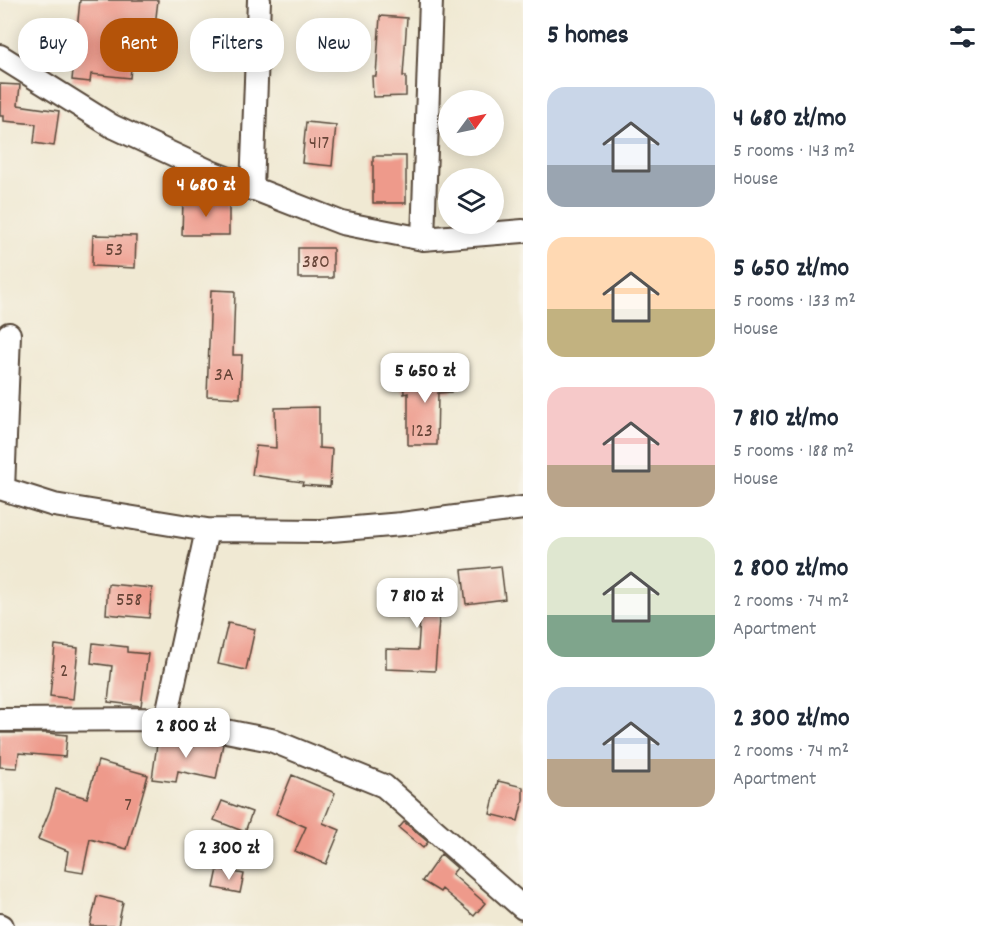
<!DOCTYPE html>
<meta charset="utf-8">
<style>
body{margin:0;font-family:Dekko,sans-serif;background:#f6f6f7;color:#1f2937;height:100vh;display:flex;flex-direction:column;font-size:22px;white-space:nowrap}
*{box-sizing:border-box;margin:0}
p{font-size:20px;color:#747a83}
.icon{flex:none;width:33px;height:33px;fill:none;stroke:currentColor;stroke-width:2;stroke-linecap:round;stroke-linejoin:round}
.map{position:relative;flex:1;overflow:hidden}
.details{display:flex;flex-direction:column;background:#fff;width:480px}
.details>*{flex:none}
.banner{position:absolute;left:18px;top:18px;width:414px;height:54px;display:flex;gap:12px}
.needle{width:39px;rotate:57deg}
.controls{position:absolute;left:438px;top:90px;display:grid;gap:12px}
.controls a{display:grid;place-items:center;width:66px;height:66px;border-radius:50%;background:#fff;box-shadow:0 3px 15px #0003;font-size:30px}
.price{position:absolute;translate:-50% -51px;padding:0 14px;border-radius:12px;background:#fff;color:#222;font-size:20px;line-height:39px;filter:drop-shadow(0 2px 3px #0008)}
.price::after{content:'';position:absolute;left:50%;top:36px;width:18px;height:14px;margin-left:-9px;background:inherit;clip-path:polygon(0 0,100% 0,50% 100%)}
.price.selected{background:#b45309;color:#fff}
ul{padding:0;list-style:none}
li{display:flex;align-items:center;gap:18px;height:150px;padding:0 24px}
li span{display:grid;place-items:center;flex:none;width:168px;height:120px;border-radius:18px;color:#555}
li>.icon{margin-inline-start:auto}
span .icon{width:72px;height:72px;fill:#fffc;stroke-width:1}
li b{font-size:26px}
h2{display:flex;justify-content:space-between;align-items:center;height:72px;padding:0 24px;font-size:26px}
.chip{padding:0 21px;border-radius:24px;background:#fff;box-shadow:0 3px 15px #0003;font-size:21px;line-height:54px}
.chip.selected{background:#b45309;color:#fff}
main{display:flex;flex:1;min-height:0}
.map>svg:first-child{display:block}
.building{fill:#ee9a8b}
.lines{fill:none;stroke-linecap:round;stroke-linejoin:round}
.minor-casing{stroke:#564739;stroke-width:26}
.minor{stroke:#fff;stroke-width:22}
.labels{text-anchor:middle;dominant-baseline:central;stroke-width:4.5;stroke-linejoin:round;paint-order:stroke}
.number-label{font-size:20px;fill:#684639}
</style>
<main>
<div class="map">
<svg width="523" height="926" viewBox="0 0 523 926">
<rect width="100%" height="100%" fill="#f7f3e8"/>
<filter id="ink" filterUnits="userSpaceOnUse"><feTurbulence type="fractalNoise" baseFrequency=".0167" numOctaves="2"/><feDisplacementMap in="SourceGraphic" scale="12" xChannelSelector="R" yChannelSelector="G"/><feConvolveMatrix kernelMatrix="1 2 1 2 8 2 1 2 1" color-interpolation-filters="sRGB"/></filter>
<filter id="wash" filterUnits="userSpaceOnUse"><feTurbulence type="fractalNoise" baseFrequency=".008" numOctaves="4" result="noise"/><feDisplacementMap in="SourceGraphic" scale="24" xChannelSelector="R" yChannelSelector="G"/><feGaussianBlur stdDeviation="1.35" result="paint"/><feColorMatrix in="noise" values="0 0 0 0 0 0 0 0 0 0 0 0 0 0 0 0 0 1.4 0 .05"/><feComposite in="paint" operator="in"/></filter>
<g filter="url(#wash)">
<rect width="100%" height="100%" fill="#f0e9d3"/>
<g id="blocks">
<path class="building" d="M 80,0 L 158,0 L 151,60 L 132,58 L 130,78 L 91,74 L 90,82 L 72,80 Z
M 380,16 L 407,18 L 403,76 L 406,76 L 406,96 L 373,97 L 372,76 L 376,76 Z
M 0,84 L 20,85 L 18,105 L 59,111 L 54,146 L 34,143 L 36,124 L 4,121 L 4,116 L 0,116 Z
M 306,122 L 336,125 L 332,166 L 302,163 Z
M 373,156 L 406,156 L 406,203 L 373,203 Z
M 183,200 L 229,200 L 229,235 L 182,235 Z
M 93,235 L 136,236 L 135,268 L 92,266 Z
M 298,248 L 333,248 L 333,278 L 298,278 Z
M 211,290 L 235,291 L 233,355 L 242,355 L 240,398 L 207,396 Z
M 450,370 L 451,392 L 438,393 L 437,445 L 408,445 L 408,393 L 404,394 L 403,372 Z
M 319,407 L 319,448 L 332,449 L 330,487 L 302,485 L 303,482 L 252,475 L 256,446 L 276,448 L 275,408 Z
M 501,566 L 505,599 L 466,604 L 462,570 Z
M 108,584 L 152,588 L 149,618 L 106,614 Z
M 393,587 L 427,590 L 427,593 L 441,593 L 435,671 L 386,669 L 386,649 L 418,650 L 420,618 L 391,616 Z
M 228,623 L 255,629 L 246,670 L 218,664 Z
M 93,643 L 127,647 L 127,652 L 148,654 L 141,706 L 108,702 L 112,666 L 91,663 Z
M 55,645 L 78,648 L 73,699 L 50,696 Z
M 0,733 L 47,733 L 67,735 L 65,757 L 19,753 L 17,768 L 0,767 Z
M 158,737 L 204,743 L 204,740 L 223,744 L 216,779 L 178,771 L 176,782 L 152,779 Z
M 98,761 L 148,775 L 127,849 L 90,839 L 83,873 L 65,870 L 68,851 L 38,839 L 50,810 L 56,789 L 87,798 Z
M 292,775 L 335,793 L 323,823 L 340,830 L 326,864 L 295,851 L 306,827 L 276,814 Z
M 498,781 L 523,787 L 523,800 L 518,821 L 490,814 Z
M 222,801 L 252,812 L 245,832 L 214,820 Z
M 404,822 L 428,842 L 423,848 L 399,828 Z
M 441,854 L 457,868 L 452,874 L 485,903 L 474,916 L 442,889 L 440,892 L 422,881 Z
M 218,869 L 244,874 L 240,893 L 214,888 Z
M 97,896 L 123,902 L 118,926 L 90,926 Z"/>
</g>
</g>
<g filter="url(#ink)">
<use href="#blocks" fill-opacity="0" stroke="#564739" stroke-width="1.5"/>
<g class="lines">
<defs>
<path id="minor" d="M 0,56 L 112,126 L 211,172 L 342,223 L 423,239 L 523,231
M 252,189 L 259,0
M 423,239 L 431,0
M 0,488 L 54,505 L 207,530 L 320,531 L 402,524 L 523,508
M 3,489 L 9,334
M 166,719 L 207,530
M 0,720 L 166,719 L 271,740 L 384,786 L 523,908
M 0,925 L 2,926"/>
</defs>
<use href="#minor" class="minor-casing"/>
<use href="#minor" class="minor"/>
</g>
</g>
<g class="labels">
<g class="number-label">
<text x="319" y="144">417</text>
<text x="114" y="251">53</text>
<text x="316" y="263">380</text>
<text x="224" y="376">3A</text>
<text x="422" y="432">123</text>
<text x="129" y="601">558</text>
<text x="64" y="672">2</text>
<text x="128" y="806">7</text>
</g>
</g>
</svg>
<div class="controls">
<a><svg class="needle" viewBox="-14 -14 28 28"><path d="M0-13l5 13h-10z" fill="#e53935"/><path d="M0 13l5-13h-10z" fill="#747a83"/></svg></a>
<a><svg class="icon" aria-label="layers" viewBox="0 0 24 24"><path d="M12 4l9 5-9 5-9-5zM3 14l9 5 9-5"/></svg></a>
</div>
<b class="price selected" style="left:206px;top:218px">4 680 zł</b>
<b class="price" style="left:425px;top:404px">5 650 zł</b>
<b class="price" style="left:417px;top:629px">7 810 zł</b>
<b class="price" style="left:186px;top:759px">2 800 zł</b>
<b class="price" style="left:229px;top:881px">2 300 zł</b>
<div class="banner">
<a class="chip">Buy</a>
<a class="chip selected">Rent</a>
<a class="chip">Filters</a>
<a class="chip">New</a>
</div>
</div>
<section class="details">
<h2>5 homes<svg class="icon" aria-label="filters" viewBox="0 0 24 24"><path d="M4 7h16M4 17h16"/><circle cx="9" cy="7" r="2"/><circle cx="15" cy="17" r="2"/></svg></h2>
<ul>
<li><span style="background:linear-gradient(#c9d6e8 65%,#9aa5b1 0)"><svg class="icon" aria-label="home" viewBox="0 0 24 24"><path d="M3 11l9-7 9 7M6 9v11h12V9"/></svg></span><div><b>4 680 zł/mo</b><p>5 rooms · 143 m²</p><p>House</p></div></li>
<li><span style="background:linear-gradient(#ffd9b3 60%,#c2b280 0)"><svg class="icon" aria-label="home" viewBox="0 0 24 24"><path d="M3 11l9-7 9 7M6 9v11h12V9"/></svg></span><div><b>5 650 zł/mo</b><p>5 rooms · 133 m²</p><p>House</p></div></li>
<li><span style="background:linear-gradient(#f6c9c9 65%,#b9a48a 0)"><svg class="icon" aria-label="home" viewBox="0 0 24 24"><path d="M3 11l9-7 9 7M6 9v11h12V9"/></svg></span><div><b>7 810 zł/mo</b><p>5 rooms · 188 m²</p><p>House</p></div></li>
<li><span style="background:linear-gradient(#dfe7d0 65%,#7fa58c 0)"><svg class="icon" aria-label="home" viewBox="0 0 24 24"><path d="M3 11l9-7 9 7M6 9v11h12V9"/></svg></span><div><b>2 800 zł/mo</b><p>2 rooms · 74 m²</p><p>Apartment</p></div></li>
<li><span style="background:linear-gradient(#c9d6e8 60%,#b9a48a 0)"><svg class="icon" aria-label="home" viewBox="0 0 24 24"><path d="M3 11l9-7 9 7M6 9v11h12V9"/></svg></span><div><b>2 300 zł/mo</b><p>2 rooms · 74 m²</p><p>Apartment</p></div></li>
</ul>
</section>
</main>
